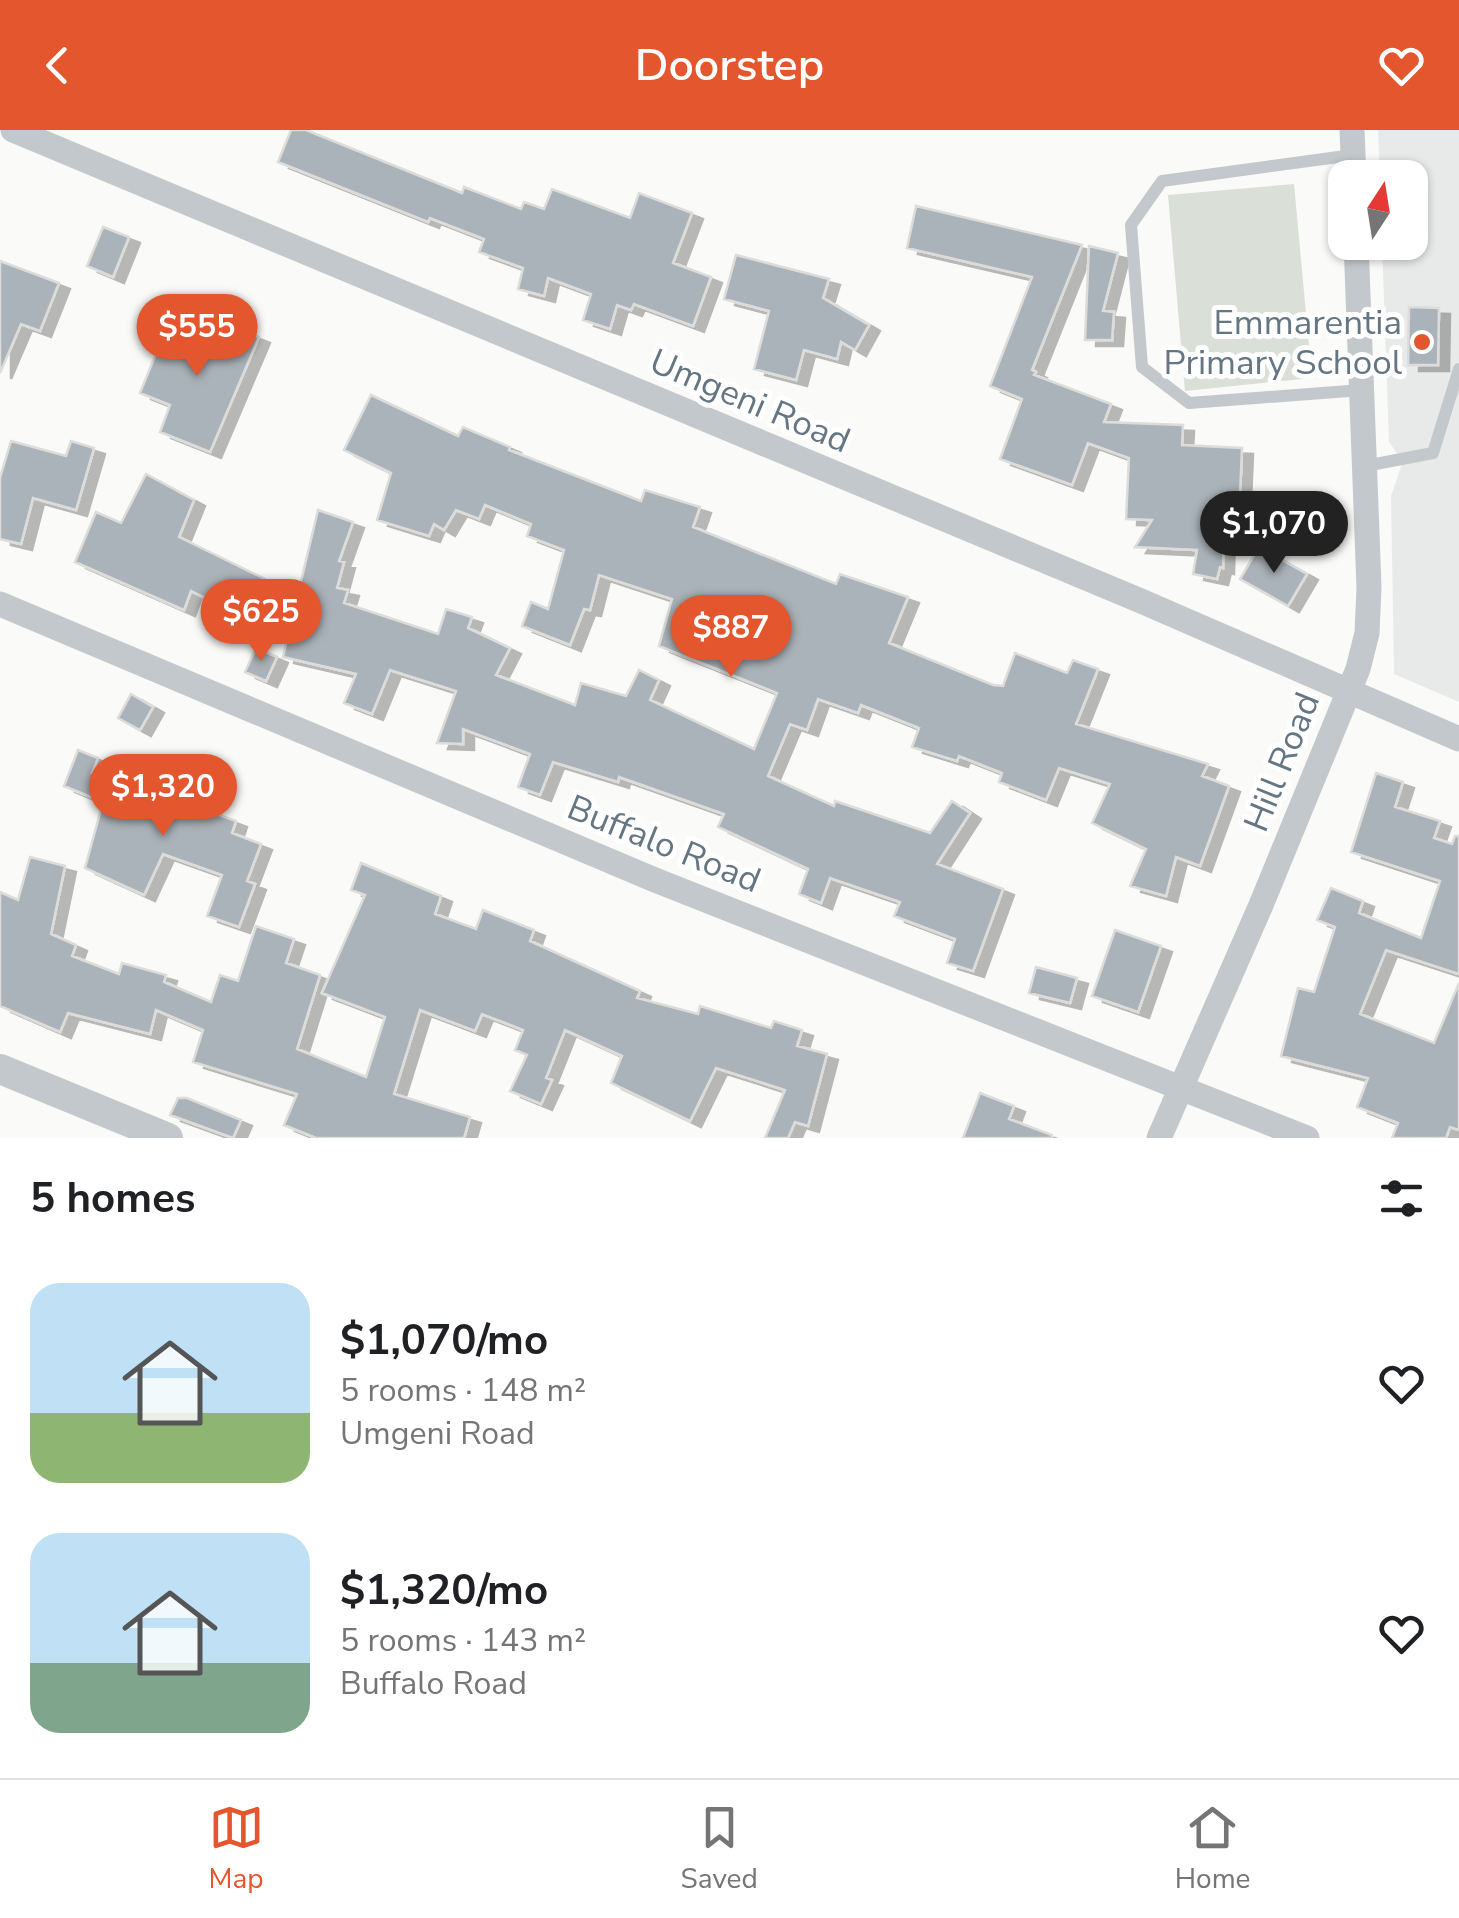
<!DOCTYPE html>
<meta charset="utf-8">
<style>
body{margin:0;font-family:"Nunito Sans",sans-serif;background:#f2f2f2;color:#202124;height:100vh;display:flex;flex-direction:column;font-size:38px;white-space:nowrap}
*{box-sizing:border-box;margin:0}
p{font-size:32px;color:#757577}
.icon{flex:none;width:55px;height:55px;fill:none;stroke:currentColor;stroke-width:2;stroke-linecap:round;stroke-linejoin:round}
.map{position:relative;height:1008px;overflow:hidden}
.panel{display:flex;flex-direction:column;background:#fff;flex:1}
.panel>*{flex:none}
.needle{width:65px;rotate:12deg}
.buttons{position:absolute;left:1328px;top:30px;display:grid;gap:20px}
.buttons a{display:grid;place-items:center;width:100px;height:100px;border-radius:20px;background:#fff;box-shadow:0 2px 8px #0004;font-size:50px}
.price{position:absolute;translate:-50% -85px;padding:0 22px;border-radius:35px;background:#e4572e;color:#fff;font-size:32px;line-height:65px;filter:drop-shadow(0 2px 5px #0008)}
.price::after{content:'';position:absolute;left:50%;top:60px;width:30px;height:22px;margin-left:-15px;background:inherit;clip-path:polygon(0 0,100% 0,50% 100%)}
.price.current{background:#222;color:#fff}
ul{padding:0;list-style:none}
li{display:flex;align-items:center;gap:30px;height:250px;padding:0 30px}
li span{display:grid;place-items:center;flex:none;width:280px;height:200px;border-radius:30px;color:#555}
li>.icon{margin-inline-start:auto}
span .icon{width:120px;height:120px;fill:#fffc;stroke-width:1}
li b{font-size:42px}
h2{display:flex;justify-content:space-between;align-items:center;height:120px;padding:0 30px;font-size:42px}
header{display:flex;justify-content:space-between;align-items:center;height:130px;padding:0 30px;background:#e4572e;color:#fff;font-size:45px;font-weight:600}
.tab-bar{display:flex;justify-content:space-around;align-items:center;height:140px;border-top:2px solid #e0e0e0;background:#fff;font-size:28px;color:#757577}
.tab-bar a{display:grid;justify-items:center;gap:5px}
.tab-bar .current{color:#e4572e}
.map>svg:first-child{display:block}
.built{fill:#e8e9e9}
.green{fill:#dadfd7}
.building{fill:#aab3b9;stroke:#dcdcda;stroke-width:2.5;filter:url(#shadow)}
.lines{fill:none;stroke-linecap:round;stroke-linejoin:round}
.service{stroke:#c3c8cc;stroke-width:12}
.minor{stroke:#c3c8cc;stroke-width:25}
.tertiary{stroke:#c3c8cc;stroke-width:30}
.poi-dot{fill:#e4572e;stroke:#fff;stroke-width:4}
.labels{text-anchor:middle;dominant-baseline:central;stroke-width:10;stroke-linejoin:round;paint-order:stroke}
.poi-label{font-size:35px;fill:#657683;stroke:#fff;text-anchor:end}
.street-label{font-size:35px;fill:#657683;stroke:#fff}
</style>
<header><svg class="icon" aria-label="back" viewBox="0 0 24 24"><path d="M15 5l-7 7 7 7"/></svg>Doorstep<svg class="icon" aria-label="heart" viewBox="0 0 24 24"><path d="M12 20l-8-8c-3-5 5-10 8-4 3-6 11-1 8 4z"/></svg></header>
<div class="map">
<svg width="1459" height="1008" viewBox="0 0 1459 1008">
<defs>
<filter id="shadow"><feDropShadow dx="11" dy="6" stdDeviation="0" flood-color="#0004"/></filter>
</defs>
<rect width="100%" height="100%" fill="#fafaf8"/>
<path class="built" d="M 1378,0 L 1459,0 L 1459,572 L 1394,544 L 1391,366 L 1403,331 L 1389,312 L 1382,113 L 1410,112 L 1410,48 L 1380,47 Z"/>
<path class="green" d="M 1294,54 L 1312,248 L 1185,261 L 1168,65 Z"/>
<path class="building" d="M 291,0 L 306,0 L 462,63 L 464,57 L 521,79 L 524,72 L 544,79 L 552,59 L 630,88 L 639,63 L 692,83 L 673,133 L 711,147 L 693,196 L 634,174 L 631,180 L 617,175 L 610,199 L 583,190 L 591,164 L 548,148 L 544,166 L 518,159 L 523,138 L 479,122 L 484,109 L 430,88 L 428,92 L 278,32 Z
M 916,76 L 1082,115 L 1032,240 L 1036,242 L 1034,245 L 1111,274 L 1104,292 L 1183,295 L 1182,315 L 1242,318 L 1240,365 L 1225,364 L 1223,438 L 1220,437 L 1217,449 L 1193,444 L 1197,420 L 1135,417 L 1152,390 L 1126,389 L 1129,328 L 1088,313 L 1072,355 L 1000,329 L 1022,269 L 990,256 L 1032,147 L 907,118 Z
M 103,97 L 129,107 L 113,147 L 87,136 Z
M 1089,116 L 1118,123 L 1103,181 L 1114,182 L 1112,210 L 1085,210 Z
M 736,125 L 829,149 L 823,168 L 869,195 L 855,220 L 841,212 L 837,229 L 804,220 L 796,250 L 754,239 L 769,181 L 724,169 Z
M 0,131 L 59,153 L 40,201 L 21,194 L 0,243 Z
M 1409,177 L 1439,178 L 1438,235 L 1408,235 Z
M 172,184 L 230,207 L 233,197 L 259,207 L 210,322 L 160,302 L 170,275 L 140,263 Z
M 371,265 L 458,306 L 463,297 L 510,317 L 509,320 L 641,371 L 645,360 L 700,377 L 693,397 L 836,454 L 840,444 L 908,467 L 889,513 L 993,555 L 1003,556 L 1015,523 L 1067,543 L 1073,530 L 1098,539 L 1076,594 L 1208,634 L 1202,646 L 1229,656 L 1200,736 L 1176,727 L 1166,766 L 1130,756 L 1146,719 L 1092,693 L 1110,654 L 1059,638 L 1046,670 L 999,652 L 1002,643 L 959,626 L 957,631 L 912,617 L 919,598 L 861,575 L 858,583 L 818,569 L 807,600 L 790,594 L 768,646 L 834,676 L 835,671 L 930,703 L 952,671 L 970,683 L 937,734 L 1003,759 L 973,841 L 947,833 L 955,809 L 894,786 L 900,772 L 830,748 L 821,773 L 799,764 L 808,739 L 718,697 L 724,684 L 619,647 L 618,652 L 553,632 L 540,665 L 518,657 L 530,624 L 463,599 L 463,614 L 437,613 L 456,561 L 390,540 L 372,584 L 344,573 L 356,544 L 283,527 L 318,380 L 353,392 L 339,431 L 344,432 L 337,458 L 348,460 L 344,473 L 438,504 L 446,479 L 472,487 L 468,498 L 510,518 L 496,545 L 575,575 L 581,553 L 626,566 L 639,540 L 659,550 L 650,570 L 754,619 L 777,563 L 659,516 L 672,469 L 599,445 L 590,480 L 584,479 L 570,515 L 522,496 L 531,472 L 548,479 L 564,420 L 527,406 L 531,394 L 485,375 L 479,389 L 456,380 L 444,400 L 434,394 L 429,406 L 377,390 L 391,343 L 344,320 Z
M 11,311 L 66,326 L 71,311 L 94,318 L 76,380 L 33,368 L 21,414 L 0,409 L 0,348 Z
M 146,344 L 194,370 L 179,407 L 263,448 L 244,487 L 191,461 L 184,480 L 75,432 L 96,382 L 121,393 Z
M 1259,417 L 1307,444 L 1288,476 L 1240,449 Z
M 256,518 L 277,527 L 266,551 L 245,542 Z
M 131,564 L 153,577 L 140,600 L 118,588 Z
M 78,620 L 98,628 L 92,643 L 182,667 L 181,671 L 236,691 L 232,703 L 261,714 L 247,751 L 255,754 L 239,797 L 207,786 L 222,745 L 163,724 L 144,765 L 85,738 L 103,672 L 64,656 Z
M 1376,643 L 1403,652 L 1395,677 L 1440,691 L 1434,708 L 1452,714 L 1455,706 L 1459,706 L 1459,844 L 1386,820 L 1360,884 L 1434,913 L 1459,853 L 1459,1000 L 1450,997 L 1446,1008 L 1392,1008 L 1398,993 L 1357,977 L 1368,948 L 1281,926 L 1298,858 L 1314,862 L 1335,797 L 1317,790 L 1331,758 L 1363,771 L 1359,783 L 1421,808 L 1440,751 L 1351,722 Z
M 30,727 L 65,736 L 51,804 L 76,815 L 72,826 L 119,844 L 122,833 L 166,845 L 164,852 L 211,872 L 220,845 L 238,851 L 256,796 L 294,809 L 286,833 L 320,845 L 297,919 L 366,947 L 385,887 L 322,863 L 365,765 L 351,760 L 361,733 L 441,766 L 435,784 L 476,799 L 483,780 L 534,800 L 530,811 L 640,861 L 637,868 L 698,884 L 700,876 L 771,898 L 774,891 L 802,900 L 797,916 L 827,924 L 808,996 L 795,992 L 788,1008 L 765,1008 L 785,960 L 716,938 L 690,991 L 611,953 L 622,926 L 565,900 L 546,948 L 552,950 L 541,974 L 510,961 L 527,925 L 515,920 L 523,900 L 482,884 L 475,901 L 420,880 L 394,964 L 470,987 L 464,1008 L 316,1008 L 284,995 L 297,964 L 193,932 L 203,900 L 156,880 L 150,904 L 68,883 L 60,902 L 0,876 L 0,762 L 18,770 Z
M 1115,800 L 1161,816 L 1138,882 L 1092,866 Z
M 1036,837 L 1077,848 L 1070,873 L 1029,863 Z
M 980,963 L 1014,976 L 1009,989 L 1052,1005 L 1052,1008 L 963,1008 Z
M 178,968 L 187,968 L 241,990 L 233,1008 L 170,985 Z"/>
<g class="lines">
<path class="service" d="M 1353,25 L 1162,51 L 1131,95 L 1142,237 L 1189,273 L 1362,260
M 1365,336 L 1433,323 L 1459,239"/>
<path class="minor" d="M 13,0 L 1141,471 L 1459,609
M 1352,0 L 1354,48
M 0,474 L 655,750 L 1307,1008
M 1159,1008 L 1261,775 L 1358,539 L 1367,503 L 1369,457 L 1356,112"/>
<path class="tertiary" d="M 0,939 L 168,1008"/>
</g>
<circle class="poi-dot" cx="1422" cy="212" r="10"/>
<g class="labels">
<g class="poi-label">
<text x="1402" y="192">Emmarentia<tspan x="1402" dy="40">Primary School</tspan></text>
</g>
<g class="street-label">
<text transform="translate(750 271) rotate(23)">Umgeni Road</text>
<text transform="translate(1282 632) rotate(-68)">Hill Road</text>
<text transform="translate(664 714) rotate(22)">Buffalo Road</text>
</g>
</g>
</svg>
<div class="buttons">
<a><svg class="needle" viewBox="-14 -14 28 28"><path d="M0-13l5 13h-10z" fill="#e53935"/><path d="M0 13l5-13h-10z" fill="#757577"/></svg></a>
</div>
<b class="price" style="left:197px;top:249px">$555</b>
<b class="price current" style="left:1274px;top:446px">$1,070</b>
<b class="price" style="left:261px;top:534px">$625</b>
<b class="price" style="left:731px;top:550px">$887</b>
<b class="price" style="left:163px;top:709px">$1,320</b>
</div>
<section class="panel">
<h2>5 homes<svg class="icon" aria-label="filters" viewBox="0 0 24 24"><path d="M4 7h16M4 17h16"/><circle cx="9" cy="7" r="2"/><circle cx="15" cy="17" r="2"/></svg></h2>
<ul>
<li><span style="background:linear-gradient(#bfe0f5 65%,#8fb573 0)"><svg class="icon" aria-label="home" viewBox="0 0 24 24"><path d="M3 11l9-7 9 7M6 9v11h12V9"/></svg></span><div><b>$1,070/mo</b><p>5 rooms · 148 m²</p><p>Umgeni Road</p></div><svg class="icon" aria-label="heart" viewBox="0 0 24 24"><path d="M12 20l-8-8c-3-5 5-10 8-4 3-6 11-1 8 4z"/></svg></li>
<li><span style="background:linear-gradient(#bfe0f5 65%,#7fa58c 0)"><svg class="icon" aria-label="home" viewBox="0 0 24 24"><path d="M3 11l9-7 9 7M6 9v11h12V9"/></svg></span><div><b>$1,320/mo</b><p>5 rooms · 143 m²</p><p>Buffalo Road</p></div><svg class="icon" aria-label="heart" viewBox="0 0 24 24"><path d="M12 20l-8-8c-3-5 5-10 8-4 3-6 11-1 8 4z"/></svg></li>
</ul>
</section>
<nav class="tab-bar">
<a class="current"><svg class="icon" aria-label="map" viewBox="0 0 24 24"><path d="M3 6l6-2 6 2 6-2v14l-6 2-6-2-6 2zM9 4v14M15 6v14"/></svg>Map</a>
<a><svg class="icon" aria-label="saved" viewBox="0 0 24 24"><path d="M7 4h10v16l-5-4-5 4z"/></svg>Saved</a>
<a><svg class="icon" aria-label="home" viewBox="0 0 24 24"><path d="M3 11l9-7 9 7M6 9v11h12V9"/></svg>Home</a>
</nav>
